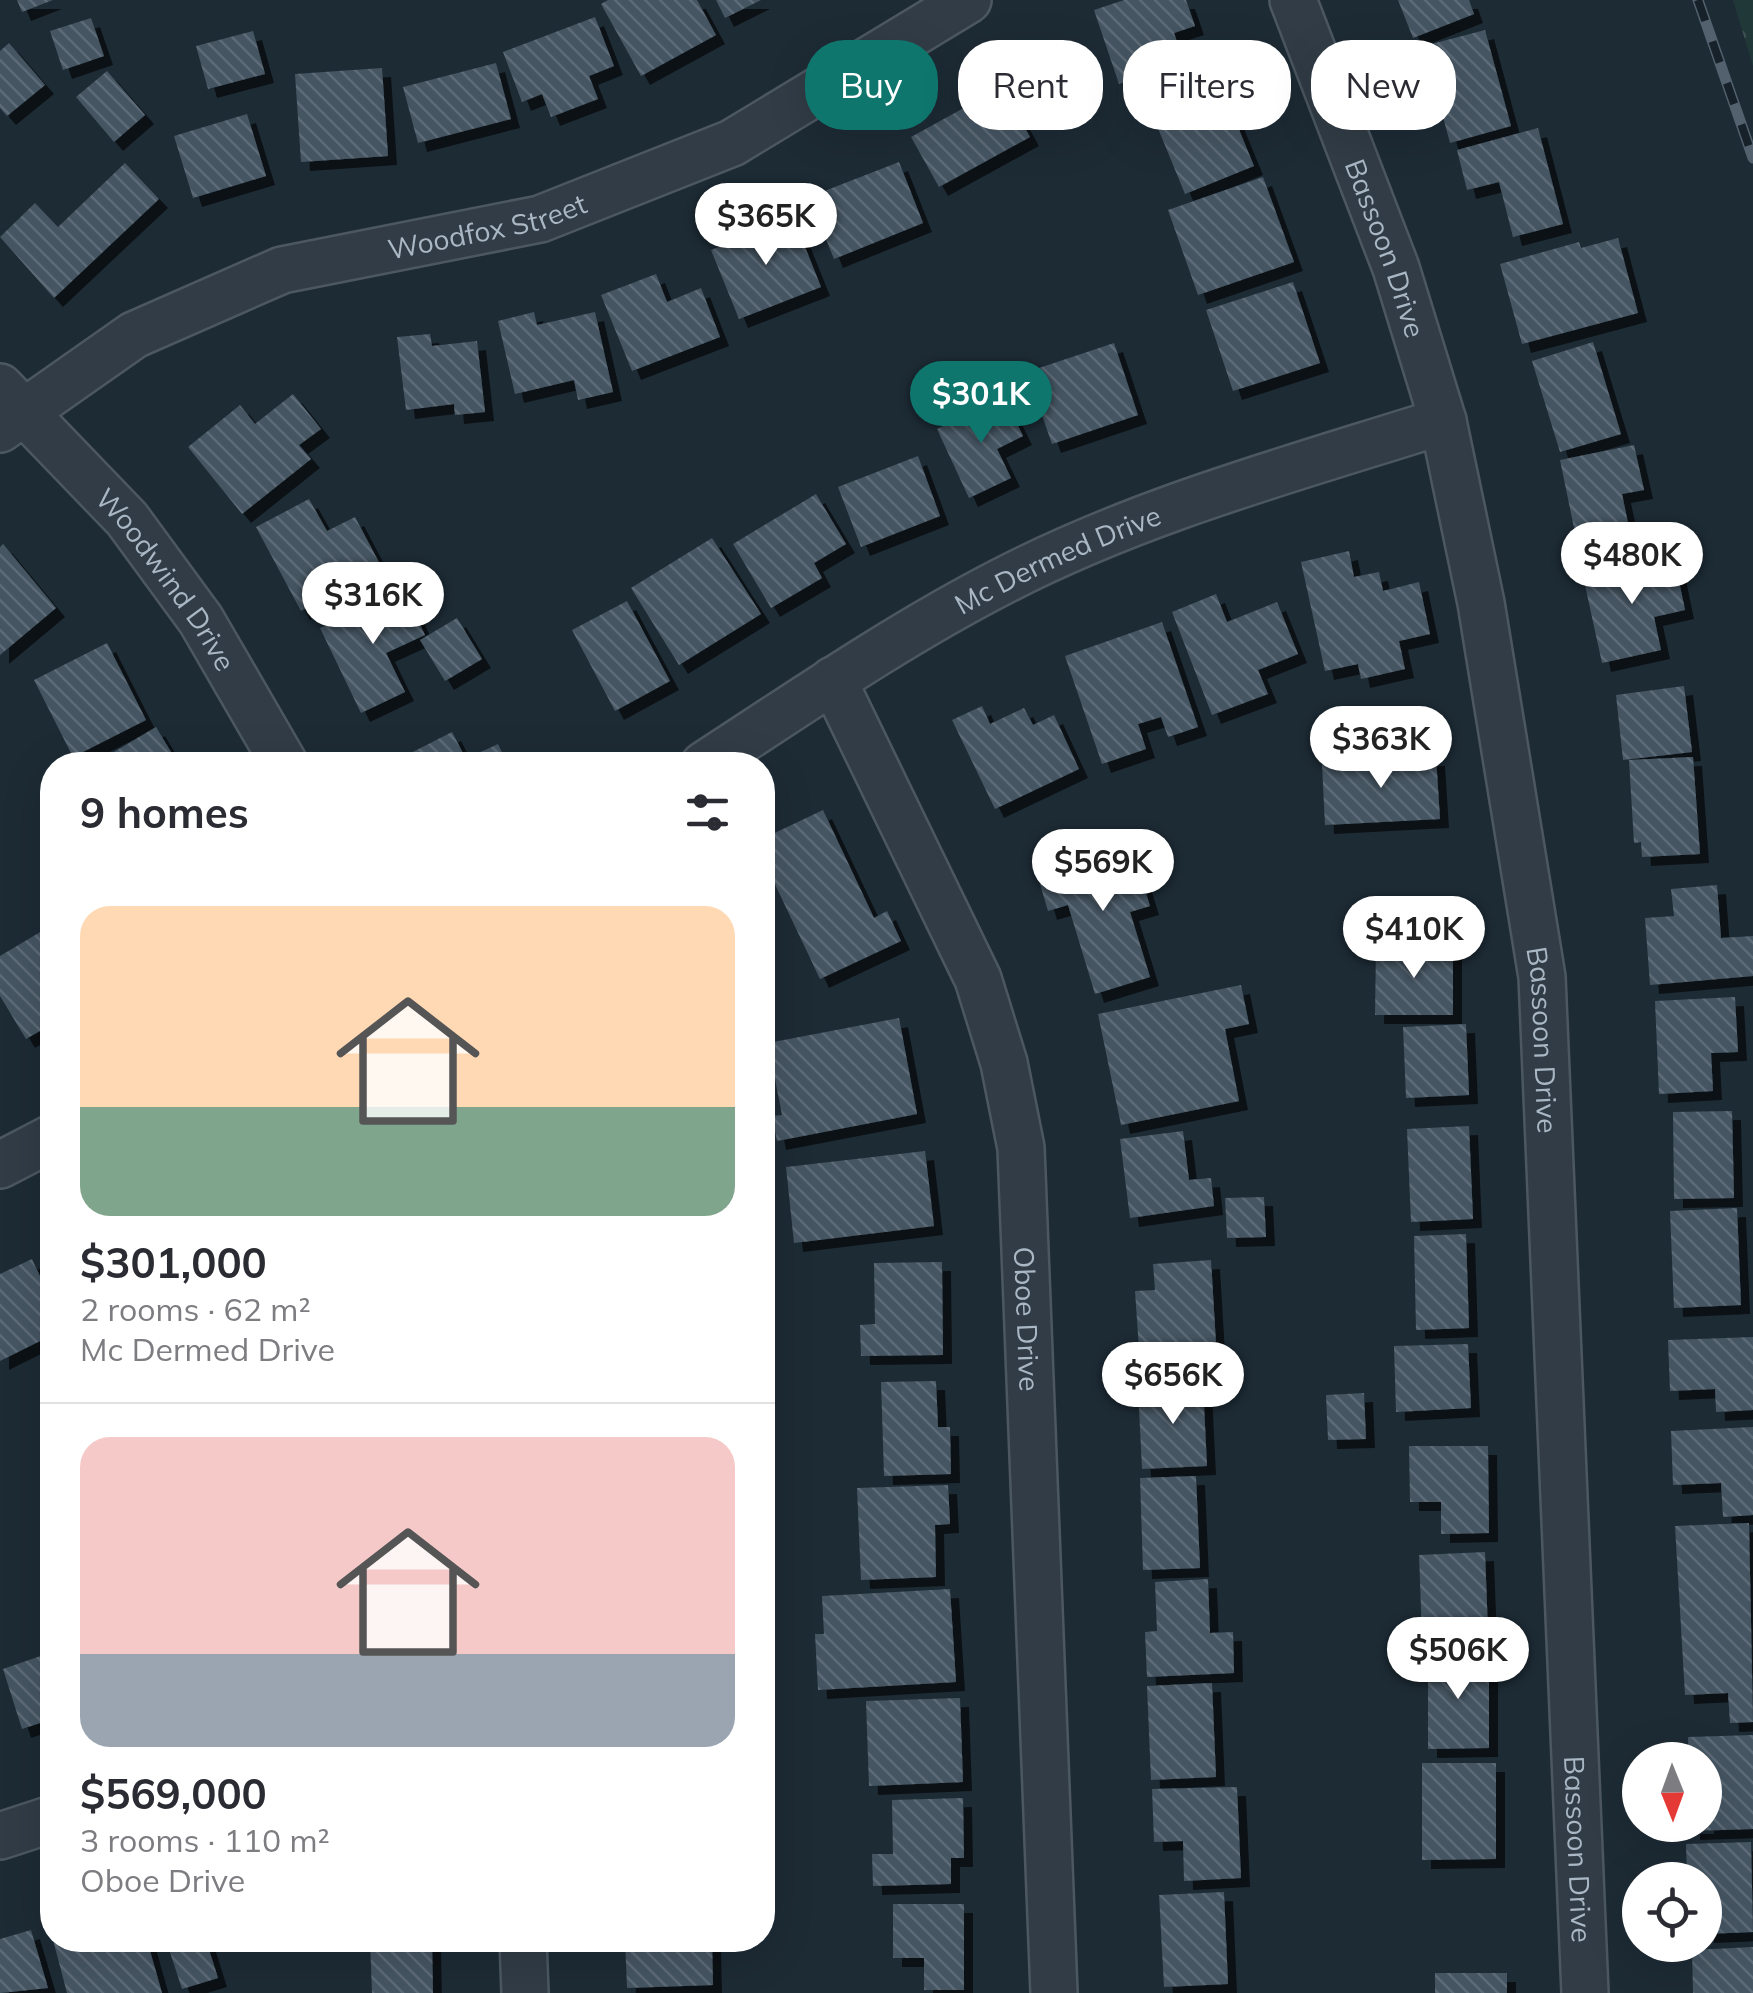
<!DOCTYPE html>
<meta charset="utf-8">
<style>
body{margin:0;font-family:Mulish,sans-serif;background:#f2f2f3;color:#2b2b33;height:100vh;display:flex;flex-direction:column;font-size:38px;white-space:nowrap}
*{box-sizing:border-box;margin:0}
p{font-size:32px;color:#7c7c81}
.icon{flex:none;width:55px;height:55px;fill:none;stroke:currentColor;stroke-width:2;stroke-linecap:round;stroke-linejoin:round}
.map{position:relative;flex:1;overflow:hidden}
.panel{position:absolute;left:40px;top:752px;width:735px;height:1200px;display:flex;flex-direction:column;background:#fff;border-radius:40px;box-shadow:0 10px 40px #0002}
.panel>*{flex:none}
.guide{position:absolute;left:805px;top:40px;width:798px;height:90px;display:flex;gap:20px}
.needle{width:65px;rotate:179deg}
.buttons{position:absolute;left:1622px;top:1742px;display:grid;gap:20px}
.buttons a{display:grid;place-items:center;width:100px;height:100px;border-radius:50%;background:#fff;box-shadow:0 10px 40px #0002;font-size:50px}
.price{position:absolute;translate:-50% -85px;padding:0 22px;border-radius:35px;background:#fff;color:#222;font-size:32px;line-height:65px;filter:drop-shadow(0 2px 5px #0008)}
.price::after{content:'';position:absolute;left:50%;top:60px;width:30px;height:22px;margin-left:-15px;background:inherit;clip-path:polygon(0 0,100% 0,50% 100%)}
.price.on{background:#0f766e;color:#fff}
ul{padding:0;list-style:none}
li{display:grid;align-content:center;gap:20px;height:530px;padding:0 40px}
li+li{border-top:2px solid #e1e1e2}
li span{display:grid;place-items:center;height:310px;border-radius:30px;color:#555}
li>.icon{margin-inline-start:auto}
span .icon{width:180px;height:180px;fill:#fffc;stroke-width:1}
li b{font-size:42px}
h2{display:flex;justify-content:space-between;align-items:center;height:120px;padding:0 40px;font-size:42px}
.pill{padding:0 35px;border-radius:40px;background:#fff;box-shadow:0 10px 40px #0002;font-size:35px;line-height:90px}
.pill.on{background:#0f766e;color:#fff}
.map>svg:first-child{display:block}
.forest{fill:url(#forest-crowns)}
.building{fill:url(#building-back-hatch);filter:url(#shadow)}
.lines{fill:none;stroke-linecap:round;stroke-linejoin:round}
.minor-casing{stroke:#4c5761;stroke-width:50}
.minor{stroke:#313c46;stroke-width:45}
.rail-casing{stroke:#52616d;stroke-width:11}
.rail{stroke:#17212a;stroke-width:8;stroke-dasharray:22;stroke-linecap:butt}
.labels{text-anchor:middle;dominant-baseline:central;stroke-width:8;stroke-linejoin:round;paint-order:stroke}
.street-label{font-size:28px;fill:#aab7c4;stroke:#17212a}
</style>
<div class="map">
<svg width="1753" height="1993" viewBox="0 0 1753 1993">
<defs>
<pattern id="forest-crowns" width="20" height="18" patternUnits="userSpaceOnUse" patternTransform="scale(2.5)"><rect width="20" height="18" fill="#203837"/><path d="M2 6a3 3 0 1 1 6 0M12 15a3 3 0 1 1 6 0" fill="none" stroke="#3e5352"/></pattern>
<pattern id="building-back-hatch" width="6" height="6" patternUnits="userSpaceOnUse" patternTransform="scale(2.5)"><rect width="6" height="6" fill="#455562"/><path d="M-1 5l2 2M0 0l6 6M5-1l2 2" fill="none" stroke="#5d6b77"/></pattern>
<filter id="shadow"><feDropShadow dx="9" dy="9" stdDeviation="0" flood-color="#0009"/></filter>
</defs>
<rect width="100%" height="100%" fill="#1d2b35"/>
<path class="forest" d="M 1733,0 L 1753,0 L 1753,66 Z"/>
<path class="building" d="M 17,0 L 53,0 L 22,12 Z
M 608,0 L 697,0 L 716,35 L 641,76 L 601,4 Z
M 716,0 L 761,0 L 725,18 Z
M 1124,0 L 1186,0 L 1195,26 L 1174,33 L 1184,62 L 1119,84 L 1094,10 Z
M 1398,0 L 1469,0 L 1474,14 L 1413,38 Z
M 595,17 L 614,66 L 589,76 L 598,99 L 551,117 L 542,94 L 522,102 L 503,52 Z
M 91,18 L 104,56 L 63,70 L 50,31 Z
M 1485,30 L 1511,126 L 1450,143 L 1424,46 Z
M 253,31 L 265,74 L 208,89 L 196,46 Z
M 9,43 L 45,85 L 7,116 L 0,108 L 0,51 Z
M 496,63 L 511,119 L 418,143 L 403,87 Z
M 382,68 L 388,156 L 301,162 L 295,74 Z
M 107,71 L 145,115 L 114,142 L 76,97 Z
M 1219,81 L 1254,166 L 1185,194 L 1150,109 Z
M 1002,87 L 1030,137 L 939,187 L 911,137 Z
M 247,114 L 266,176 L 193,198 L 174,136 Z
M 1538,128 L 1563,224 L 1513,237 L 1499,182 L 1467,190 L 1457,150 Z
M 899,162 L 923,223 L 834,259 L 809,197 Z
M 125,163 L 159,199 L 54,298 L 0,237 L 35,203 L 58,227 Z
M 1263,177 L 1294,262 L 1198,295 L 1168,210 Z
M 793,217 L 821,287 L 739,319 L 711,250 Z
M 1618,238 L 1638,313 L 1522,344 L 1500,264 L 1579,242 L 1581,248 Z
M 656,274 L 667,302 L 701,288 L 720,337 L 632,371 L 601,295 Z
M 1293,282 L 1320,363 L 1233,391 L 1206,310 Z
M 534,312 L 537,325 L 595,312 L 613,392 L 578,400 L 574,380 L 515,394 L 498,321 Z
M 430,334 L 432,346 L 477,341 L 485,412 L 455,415 L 454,404 L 406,410 L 397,337 Z
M 1593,342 L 1621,434 L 1560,452 L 1532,361 Z
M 1114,343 L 1138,415 L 1052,444 L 1027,372 Z
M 293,394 L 321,429 L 299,445 L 311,459 L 242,514 L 188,447 L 240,405 L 255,424 Z
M 1004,397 L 1023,436 L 997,449 L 1011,478 L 969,498 L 937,429 Z
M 1634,445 L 1644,490 L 1622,494 L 1633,547 L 1580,557 L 1560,460 Z
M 918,456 L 940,516 L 861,547 L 838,487 Z
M 816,494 L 846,544 L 814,563 L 822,578 L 771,608 L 733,544 Z
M 309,499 L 327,531 L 355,517 L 382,568 L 301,611 L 256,527 Z
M 712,538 L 761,614 L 679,665 L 631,588 Z
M 3,544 L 56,608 L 0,655 L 0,547 Z
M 1349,551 L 1354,577 L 1379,572 L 1383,591 L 1419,582 L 1430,634 L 1399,641 L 1405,669 L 1361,679 L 1358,664 L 1325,671 L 1301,562 Z
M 1674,557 L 1685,610 L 1654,617 L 1661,650 L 1602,663 L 1583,576 Z
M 403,589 L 425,635 L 386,653 L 405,692 L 361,713 L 320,628 Z
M 1216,594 L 1227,622 L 1277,602 L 1298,654 L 1258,670 L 1268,694 L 1212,715 L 1172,612 Z
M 627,601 L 670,681 L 615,711 L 572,630 Z
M 457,618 L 482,659 L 445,681 L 420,640 Z
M 1162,622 L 1198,727 L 1168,737 L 1161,717 L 1138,724 L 1146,749 L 1102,764 L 1065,656 Z
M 107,643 L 146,720 L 73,757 L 34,680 Z
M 1684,686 L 1692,752 L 1623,760 L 1616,695 Z
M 982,706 L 990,724 L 1024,708 L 1033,725 L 1054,715 L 1079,769 L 995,809 L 952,720 Z
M 156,727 L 174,757 L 160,765 L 92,765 Z
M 452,732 L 466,759 L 498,744 L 508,765 L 400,765 L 397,760 Z
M 1436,757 L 1440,819 L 1325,825 L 1322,764 Z
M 1693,757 L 1700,854 L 1642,857 L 1641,842 L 1634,843 L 1629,760 Z
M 823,810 L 874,918 L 887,911 L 901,941 L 820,979 L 762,857 L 762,839 Z
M 1131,845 L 1150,906 L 1130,912 L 1150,977 L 1095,994 L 1068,905 L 1048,911 L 1037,874 Z
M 1717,885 L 1721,938 L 1753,936 L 1753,976 L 1650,985 L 1645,918 L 1674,916 L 1671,889 Z
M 52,925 L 52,1024 L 26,1039 L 0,996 L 0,956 Z
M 1376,947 L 1453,948 L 1453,1015 L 1375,1015 Z
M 1241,985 L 1249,1024 L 1225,1029 L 1239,1101 L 1121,1125 L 1098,1014 Z
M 1735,997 L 1738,1052 L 1711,1053 L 1713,1091 L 1659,1094 L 1655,1001 Z
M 899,1018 L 917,1114 L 777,1141 L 772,1116 L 782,1115 L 768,1043 Z
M 1466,1024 L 1469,1095 L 1406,1098 L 1403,1027 Z
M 1732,1111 L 1734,1198 L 1674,1199 L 1673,1112 Z
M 1469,1126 L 1473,1219 L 1411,1222 L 1407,1129 Z
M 1183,1131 L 1189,1180 L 1211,1178 L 1214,1206 L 1130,1218 L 1120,1139 Z
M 925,1151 L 934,1226 L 794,1243 L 786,1167 Z
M 1264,1197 L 1266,1237 L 1227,1238 L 1225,1198 Z
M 1737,1208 L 1741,1305 L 1674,1308 L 1670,1211 Z
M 1466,1234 L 1469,1328 L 1416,1330 L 1414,1236 Z
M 32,1259 L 52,1302 L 52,1335 L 0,1361 L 0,1274 Z
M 1211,1260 L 1216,1344 L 1139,1349 L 1135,1291 L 1155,1290 L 1153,1264 Z
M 942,1262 L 943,1355 L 861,1356 L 860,1325 L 875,1324 L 874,1263 Z
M 1753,1337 L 1753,1410 L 1716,1412 L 1715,1389 L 1670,1391 L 1668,1340 Z
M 1468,1344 L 1471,1408 L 1396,1412 L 1394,1346 Z
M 936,1381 L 938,1427 L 950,1427 L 951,1474 L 884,1476 L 881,1382 Z
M 1203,1385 L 1207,1466 L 1142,1469 L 1138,1388 Z
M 1364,1393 L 1366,1439 L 1328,1440 L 1326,1395 Z
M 1753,1427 L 1753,1515 L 1723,1517 L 1721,1483 L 1673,1485 L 1671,1431 Z
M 1409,1446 L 1488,1446 L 1489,1533 L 1441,1534 L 1441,1502 L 1410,1502 Z
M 1196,1476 L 1200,1568 L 1143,1570 L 1140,1478 Z
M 948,1485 L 950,1524 L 935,1525 L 936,1577 L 861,1580 L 857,1488 Z
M 1749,1523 L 1753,1722 L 1730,1723 L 1728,1693 L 1685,1695 L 1675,1526 Z
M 1485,1552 L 1488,1632 L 1422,1635 L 1419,1555 Z
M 1208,1579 L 1210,1633 L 1233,1632 L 1234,1673 L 1147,1677 L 1145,1632 L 1157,1631 L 1155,1582 Z
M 950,1589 L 956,1682 L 818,1690 L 815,1634 L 824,1634 L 822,1596 Z
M 52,1652 L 52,1719 L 22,1729 L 3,1669 Z
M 1428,1655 L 1489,1655 L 1489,1748 L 1428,1749 Z
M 1212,1683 L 1216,1777 L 1151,1780 L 1147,1686 Z
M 960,1698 L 963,1782 L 869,1786 L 866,1701 Z
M 1753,1735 L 1753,1829 L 1691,1831 L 1691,1825 L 1705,1825 L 1705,1760 L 1689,1760 L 1688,1737 Z
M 1422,1763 L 1496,1763 L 1496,1859 L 1422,1860 Z
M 1237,1787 L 1241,1878 L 1184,1881 L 1183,1841 L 1154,1842 L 1152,1789 Z
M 963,1798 L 964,1858 L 951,1858 L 951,1884 L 873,1886 L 872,1854 L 893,1854 L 892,1800 Z
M 1751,1842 L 1753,1932 L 1705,1934 L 1705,1880 L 1687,1880 L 1686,1844 Z
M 1224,1892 L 1228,1984 L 1164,1987 L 1159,1895 Z
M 893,1904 L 964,1904 L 964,1990 L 924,1990 L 924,1958 L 893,1958 Z
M 31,1930 L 48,1988 L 0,1993 L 0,1939 Z
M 53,1940 L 147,1940 L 162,1993 L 67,1993 Z
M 166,1940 L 206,1940 L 218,1978 L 182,1989 Z
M 370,1940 L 432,1940 L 433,1993 L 372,1993 Z
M 625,1940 L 712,1940 L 713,1985 L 627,1988 Z
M 1753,1947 L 1753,1993 L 1693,1993 L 1692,1950 Z
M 1435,1973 L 1507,1973 L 1507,1993 L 1435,1993 Z"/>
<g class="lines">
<defs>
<g id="minor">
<path id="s1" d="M 1293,0 L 1396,268 L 1443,421 L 1481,603 L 1542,977 L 1585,1993"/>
<path id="s2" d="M 0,387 L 127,519 L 201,620 L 285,765"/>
<path id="s3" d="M 0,429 L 134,335 L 282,270 L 540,219 L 732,143 L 968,0"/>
<path id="s4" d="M 833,680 L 978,979 L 1004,1063 L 1021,1148 L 1054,1993"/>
<path id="s5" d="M 704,765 C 801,702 898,635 1001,582 C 1139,510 1295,468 1443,421"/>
<path d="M 0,1165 L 52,1138"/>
<path d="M 0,1836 L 52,1819"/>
<path d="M 523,1940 L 525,1993"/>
</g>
</defs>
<use href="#minor" class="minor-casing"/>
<use href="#minor" class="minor"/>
<defs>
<path id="rail" d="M 1698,0 L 1753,158"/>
</defs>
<use href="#rail" class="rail-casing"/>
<use href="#rail" class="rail"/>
</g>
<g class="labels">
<g class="street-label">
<text stroke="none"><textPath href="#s3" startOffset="535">Woodfox Street</textPath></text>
<text stroke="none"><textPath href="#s1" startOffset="265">Bassoon Drive</textPath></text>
<text stroke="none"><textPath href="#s5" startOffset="410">Mc Dermed Drive</textPath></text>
<text stroke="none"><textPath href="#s2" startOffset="255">Woodwind Drive</textPath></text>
<text stroke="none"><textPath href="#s1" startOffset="1075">Bassoon Drive</textPath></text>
<text stroke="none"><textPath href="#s4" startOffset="678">Oboe Drive</textPath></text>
<text stroke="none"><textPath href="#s1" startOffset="1885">Bassoon Drive</textPath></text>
</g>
</g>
</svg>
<div class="buttons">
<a><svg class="needle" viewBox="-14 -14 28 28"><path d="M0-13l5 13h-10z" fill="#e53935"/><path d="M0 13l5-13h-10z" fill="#7c7c81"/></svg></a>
<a><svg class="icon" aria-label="locate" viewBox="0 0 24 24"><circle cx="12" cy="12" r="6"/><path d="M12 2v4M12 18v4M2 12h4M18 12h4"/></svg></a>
</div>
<b class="price" style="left:766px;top:268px">$365K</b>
<b class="price on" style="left:981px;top:446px">$301K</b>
<b class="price" style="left:1632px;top:607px">$480K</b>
<b class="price" style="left:373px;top:647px">$316K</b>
<b class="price" style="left:1381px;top:791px">$363K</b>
<b class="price" style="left:1103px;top:914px">$569K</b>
<b class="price" style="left:1414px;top:981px">$410K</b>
<b class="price" style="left:1173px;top:1427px">$656K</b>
<b class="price" style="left:1458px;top:1702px">$506K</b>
<div class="guide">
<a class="pill on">Buy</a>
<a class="pill">Rent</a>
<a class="pill">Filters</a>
<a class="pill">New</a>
</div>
<section class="panel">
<h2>9 homes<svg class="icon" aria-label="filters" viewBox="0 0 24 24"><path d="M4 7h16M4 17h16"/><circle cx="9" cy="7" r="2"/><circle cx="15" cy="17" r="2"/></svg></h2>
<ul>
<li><span style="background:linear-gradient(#ffd9b3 65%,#7fa58c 0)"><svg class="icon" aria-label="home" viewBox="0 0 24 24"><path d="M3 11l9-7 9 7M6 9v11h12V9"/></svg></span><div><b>$301,000</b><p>2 rooms · 62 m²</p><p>Mc Dermed Drive</p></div></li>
<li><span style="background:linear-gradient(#f6c9c9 70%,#9aa5b1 0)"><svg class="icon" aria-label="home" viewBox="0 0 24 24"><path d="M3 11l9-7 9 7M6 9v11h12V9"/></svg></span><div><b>$569,000</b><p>3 rooms · 110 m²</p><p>Oboe Drive</p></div></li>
</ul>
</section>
</div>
